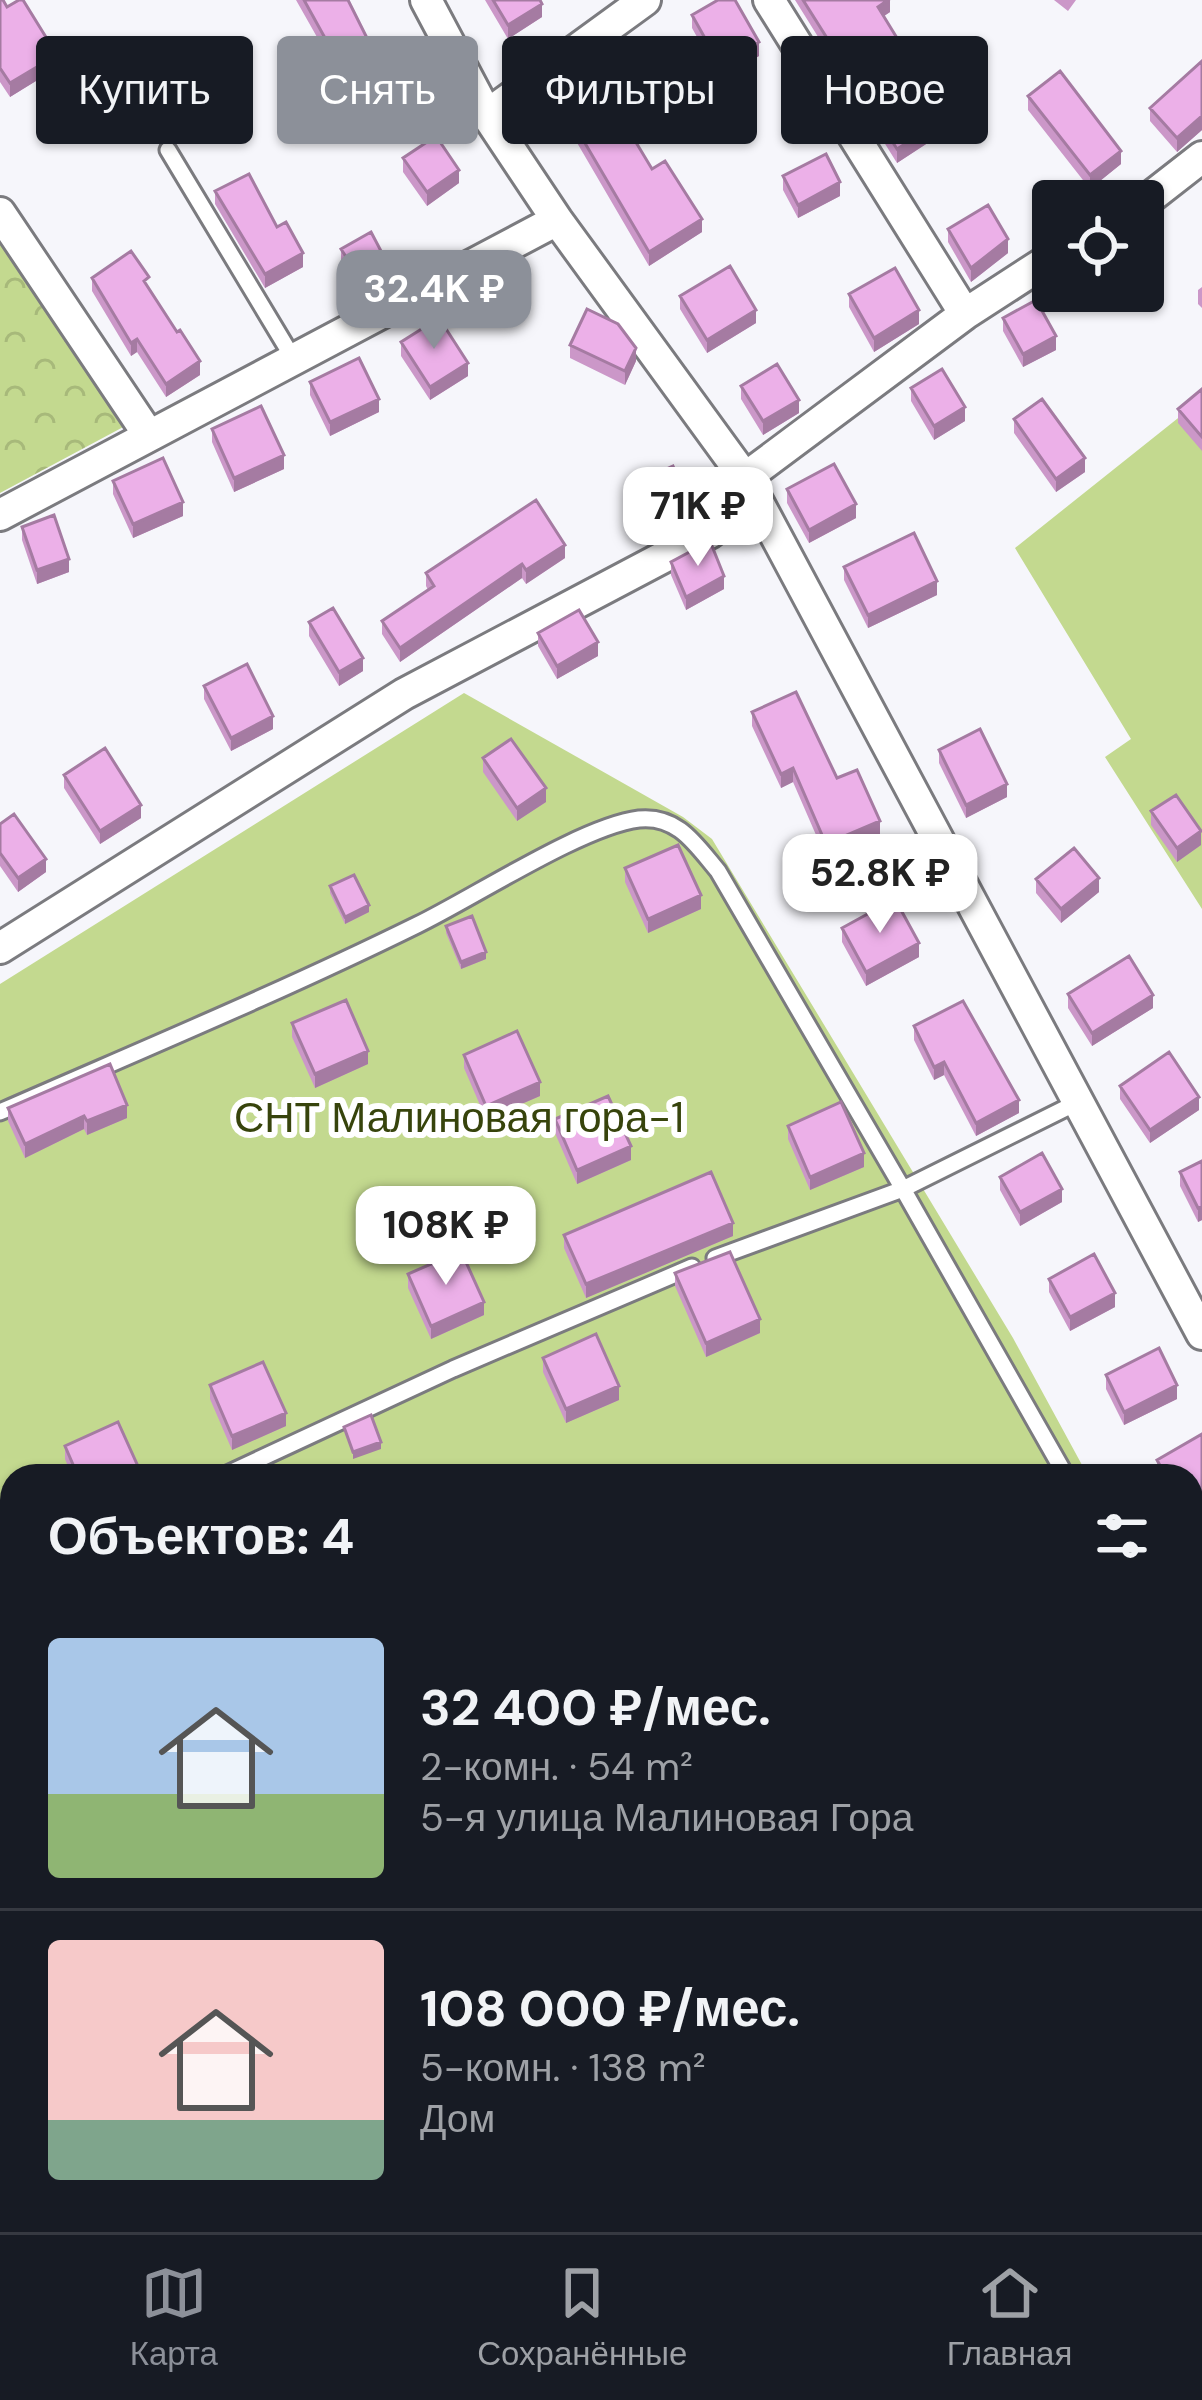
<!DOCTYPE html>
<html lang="ru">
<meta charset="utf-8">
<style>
body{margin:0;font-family:"DM Sans",sans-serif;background:#20242c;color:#f1f3f6;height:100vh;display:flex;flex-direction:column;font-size:45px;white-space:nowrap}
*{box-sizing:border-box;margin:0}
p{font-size:39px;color:#9ea1a6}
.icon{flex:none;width:66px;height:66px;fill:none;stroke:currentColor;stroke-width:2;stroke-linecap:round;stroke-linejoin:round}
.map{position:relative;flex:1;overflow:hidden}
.panel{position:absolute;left:0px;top:1464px;width:1203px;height:768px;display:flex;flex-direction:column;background:#171b24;border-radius:36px 36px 0 0;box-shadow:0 3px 9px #0004}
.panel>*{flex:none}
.hud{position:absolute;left:36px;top:36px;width:1131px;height:108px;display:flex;gap:24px}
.fabs{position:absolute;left:1032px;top:180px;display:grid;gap:24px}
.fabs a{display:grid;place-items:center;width:132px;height:132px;border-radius:12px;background:#171b24;box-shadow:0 3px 9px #0004;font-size:60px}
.price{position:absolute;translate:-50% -102px;padding:0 27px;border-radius:24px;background:#fff;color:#222;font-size:39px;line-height:78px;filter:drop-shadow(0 3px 6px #0008)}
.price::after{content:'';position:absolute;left:50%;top:72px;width:36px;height:27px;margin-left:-18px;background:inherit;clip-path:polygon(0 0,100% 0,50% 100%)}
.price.on{background:#8c9099;color:#fff}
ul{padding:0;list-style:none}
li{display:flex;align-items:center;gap:36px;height:300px;padding:0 48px}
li+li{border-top:3px solid #363941}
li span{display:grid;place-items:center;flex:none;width:336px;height:240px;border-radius:12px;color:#555}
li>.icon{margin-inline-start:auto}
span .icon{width:144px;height:144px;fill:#fffc;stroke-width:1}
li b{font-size:51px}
h2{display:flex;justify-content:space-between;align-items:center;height:144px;padding:0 48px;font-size:51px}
.pill{padding:0 42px;border-radius:12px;background:#171b24;box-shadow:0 3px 9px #0004;font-size:42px;line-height:108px}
.pill.on{background:#8c9099;color:#fff}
.menu{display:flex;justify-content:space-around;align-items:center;height:168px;border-top:3px solid #363941;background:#171b24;font-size:33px;color:#9ea1a6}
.menu a{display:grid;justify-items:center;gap:6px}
.menu .on{color:#8c9099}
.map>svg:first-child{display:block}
.green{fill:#c3d98f}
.forest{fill:url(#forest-crowns)}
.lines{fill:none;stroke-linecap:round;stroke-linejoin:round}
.river{stroke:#6cbae8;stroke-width:63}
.service-casing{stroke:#7b7b7f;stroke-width:21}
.minor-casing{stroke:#7b7b7f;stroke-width:36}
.service{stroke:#fff;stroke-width:15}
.minor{stroke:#fff;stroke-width:30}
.wall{fill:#cb97c8}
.shaded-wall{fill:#a57ba2}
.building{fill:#ecb0e8;stroke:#a57ba2;stroke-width:3}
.labels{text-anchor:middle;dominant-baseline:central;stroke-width:12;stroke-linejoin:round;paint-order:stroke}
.park-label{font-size:42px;fill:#37440c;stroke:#fff}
</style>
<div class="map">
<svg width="1202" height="2232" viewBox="0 0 1202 2232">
<defs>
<pattern id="forest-crowns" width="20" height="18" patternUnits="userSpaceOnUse" patternTransform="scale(3)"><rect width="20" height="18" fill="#c3d98f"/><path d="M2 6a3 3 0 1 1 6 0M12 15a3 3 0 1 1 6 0" fill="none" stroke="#a7b97a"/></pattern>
</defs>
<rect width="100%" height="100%" fill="#f6f6fb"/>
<path class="green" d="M 1202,399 L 1202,909 L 1105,757 L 1131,739 L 1015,548 Z
M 464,693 L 683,817 L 712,839 L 1013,1338 L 1088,1476 L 12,1476 L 12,1971 L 0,1950 L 0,984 Z"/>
<path class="forest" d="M 0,243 L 127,425 L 0,493 Z
M 1202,2066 L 1202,2232 L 887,2232 L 910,2220 L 1191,2220 L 1191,2072 Z"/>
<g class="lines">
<path class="river" d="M 1191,2026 L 1202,2028
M 780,2232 L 795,2220"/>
<defs>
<path id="service" d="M 168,150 L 293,358
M 0,1112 C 139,1051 281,992 417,925 C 473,898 582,826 639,819 C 678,815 696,845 718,871 L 903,1189 L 1078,1102
M 715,1258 L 903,1189 L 1066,1476
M 223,1476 L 453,1369 L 692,1267
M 0,1584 L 12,1578
M 0,1919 L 12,1940"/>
<path id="minor" d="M 426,0 L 487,115 L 557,220 L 745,478 L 1202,1334
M 769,0 L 965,314
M 487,115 L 645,0
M 1143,203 L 1202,157
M 0,213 L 148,434
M 0,515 L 557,220
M 0,948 L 404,694 L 711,532 L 745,478 L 965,314 L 1053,257
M 1191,1735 L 1202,1730
M 51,2232 L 109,2220"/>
</defs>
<use href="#service" class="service-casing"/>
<use href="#minor" class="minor-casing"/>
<use href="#service" class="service"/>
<use href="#minor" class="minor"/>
</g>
<path class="wall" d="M 0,0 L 57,68 L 10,97 L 0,82 Z
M 296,0 L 348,0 L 395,107 L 366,122 L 333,58 L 330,60 Z
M 485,0 L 540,0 L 542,17 L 508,39 Z
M 795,0 L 890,0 L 890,12 L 884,16 L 946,131 L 897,163 Z
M 1054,0 L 1076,0 L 1068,11 Z
M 692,15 L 759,56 L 720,78 L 692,28 Z
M 1202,61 L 1202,130 L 1177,152 L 1150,121 L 1150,108 Z
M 542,85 L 652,169 L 702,232 L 649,266 L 569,129 L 565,132 L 542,99 Z
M 1028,96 L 1121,164 L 1090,189 L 1028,110 Z
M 403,158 L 459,183 L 427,206 L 403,172 Z
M 783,176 L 840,196 L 798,218 L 783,190 Z
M 215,191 L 277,227 L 303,267 L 265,288 L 215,204 Z
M 948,229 L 1008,253 L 971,282 L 948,242 Z
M 341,249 L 392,285 L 365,300 L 341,262 Z
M 92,278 L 149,290 L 200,375 L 166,397 L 137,352 L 131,356 L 92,291 Z
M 1202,287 L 1202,308 L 1198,304 L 1198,290 Z
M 849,294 L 919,324 L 874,352 L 849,307 Z
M 680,296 L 756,323 L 707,353 L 680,309 Z
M 1003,318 L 1056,350 L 1023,367 L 1003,331 Z
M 401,342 L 468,376 L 430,400 L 401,356 Z
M 570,345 L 636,361 L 625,385 L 570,358 Z
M 310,382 L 379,412 L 330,436 L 310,395 Z
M 741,386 L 799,413 L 763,435 L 741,399 Z
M 911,388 L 965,421 L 934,440 L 911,401 Z
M 1202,389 L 1202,451 L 1178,423 L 1178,409 Z
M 1014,419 L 1085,472 L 1056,492 L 1014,433 Z
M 212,429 L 284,469 L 234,492 L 212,442 Z
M 113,481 L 183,516 L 133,538 L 113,494 Z
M 638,482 L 691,520 L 657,538 L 638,495 Z
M 787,489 L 856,518 L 809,543 L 787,503 Z
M 22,527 L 69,572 L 37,584 L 22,540 Z
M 565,558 L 526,584 L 522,578 L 400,662 L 382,634 L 382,621 L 428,590 L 426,586 L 426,573 Z
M 671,562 L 724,589 L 686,610 L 671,575 Z
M 844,567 L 937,595 L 868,628 L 844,580 Z
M 309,622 L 363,671 L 339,686 L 309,636 Z
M 538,633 L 598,656 L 557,679 L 538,646 Z
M 204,686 L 273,729 L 231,751 L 204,699 Z
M 752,712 L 837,778 L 880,834 L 826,858 L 793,782 L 781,788 L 752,726 Z
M 939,750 L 1007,797 L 966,818 L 939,763 Z
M 483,758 L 546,802 L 517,821 L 483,772 Z
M 64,775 L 141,818 L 100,844 L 64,788 Z
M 1151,811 L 1201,845 L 1177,862 L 1151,825 Z
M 0,824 L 46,872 L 18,892 L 0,866 Z
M 625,868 L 701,909 L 648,933 L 625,882 Z
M 1036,879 L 1099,892 L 1061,923 L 1036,893 Z
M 330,886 L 369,912 L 345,924 L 330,893 Z
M 446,926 L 486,959 L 461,969 L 446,933 Z
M 842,928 L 919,957 L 866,986 L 842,942 Z
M 1068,994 L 1153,1008 L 1092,1046 L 1068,1008 Z
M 292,1023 L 368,1064 L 315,1088 L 292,1037 Z
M 914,1026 L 1019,1113 L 976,1136 L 944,1075 L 934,1080 L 914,1040 Z
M 464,1055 L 540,1096 L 486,1119 L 464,1068 Z
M 1120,1086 L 1199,1110 L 1150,1143 L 1120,1099 Z
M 8,1108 L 127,1118 L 87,1135 L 84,1129 L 25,1158 L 8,1121 Z
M 555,1119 L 631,1160 L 577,1184 L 555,1133 Z
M 788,1126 L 864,1167 L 810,1190 L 788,1139 Z
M 1202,1161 L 1202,1220 L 1198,1222 L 1180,1186 L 1180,1172 Z
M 1000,1177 L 1062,1202 L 1020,1226 L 1000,1190 Z
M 564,1235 L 733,1236 L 586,1298 L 564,1248 Z
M 675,1273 L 760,1333 L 706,1357 L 675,1286 Z
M 408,1274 L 484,1315 L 431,1339 L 408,1288 Z
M 1049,1279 L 1115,1307 L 1070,1331 L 1049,1292 Z
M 543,1358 L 619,1400 L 566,1423 L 543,1372 Z
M 1106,1375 L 1177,1399 L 1124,1425 L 1106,1389 Z
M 210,1385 L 286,1426 L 232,1450 L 210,1399 Z
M 65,1446 L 141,1476 L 72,1476 L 65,1459 Z
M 1157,1460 L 1191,1476 L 1158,1476 Z
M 12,1610 L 12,1684 L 4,1688 L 0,1678 L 0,1615 Z"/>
<path class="shaded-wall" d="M 888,0 L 890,0 L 890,12 L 878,20 L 878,7 Z
M 542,4 L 542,17 L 508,39 L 508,25 Z
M 759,42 L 759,56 L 720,78 L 720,65 Z
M 57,55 L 57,68 L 10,97 L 10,83 Z
M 395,94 L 395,107 L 366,122 L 366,108 Z
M 1202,116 L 1202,130 L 1177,152 L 1177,138 Z
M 946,118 L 946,131 L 897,163 L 897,149 Z
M 1121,151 L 1121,164 L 1090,189 L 1090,175 Z
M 459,170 L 459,183 L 427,206 L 427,192 Z
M 840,182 L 840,196 L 798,218 L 798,205 Z
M 702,219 L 702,232 L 649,266 L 649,252 Z
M 1008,239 L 1008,253 L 971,282 L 971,268 Z
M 303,253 L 303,267 L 265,288 L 265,274 Z
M 392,272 L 392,285 L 365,300 L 365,286 Z
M 756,310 L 756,323 L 707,353 L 707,340 Z
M 919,310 L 919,324 L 874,352 L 874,338 Z
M 1056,336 L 1056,350 L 1023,367 L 1023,354 Z
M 137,339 L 137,352 L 131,356 L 131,343 Z
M 636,348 L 636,361 L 625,385 L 625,371 Z
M 200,361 L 200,375 L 166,397 L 166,384 Z
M 468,363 L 468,376 L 430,400 L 430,387 Z
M 379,399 L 379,412 L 330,436 L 330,422 Z
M 799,400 L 799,413 L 763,435 L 763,421 Z
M 965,407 L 965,421 L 934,440 L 934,426 Z
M 284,455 L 284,469 L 234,492 L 234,478 Z
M 1085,458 L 1085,472 L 1056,492 L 1056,479 Z
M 183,502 L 183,516 L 133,538 L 133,524 Z
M 856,504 L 856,518 L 809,543 L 809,530 Z
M 691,507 L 691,520 L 657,538 L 657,525 Z
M 565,545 L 565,558 L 526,584 L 526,570 Z
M 69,559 L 69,572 L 37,584 L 37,570 Z
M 522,564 L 522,578 L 400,662 L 400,648 Z
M 724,576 L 724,589 L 686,610 L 686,597 Z
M 937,581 L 937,595 L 868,628 L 868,615 Z
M 598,642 L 598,656 L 557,679 L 557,666 Z
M 363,658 L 363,671 L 339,686 L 339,672 Z
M 273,716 L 273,729 L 231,751 L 231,738 Z
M 793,768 L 793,782 L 781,788 L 781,774 Z
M 1007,784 L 1007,797 L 966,818 L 966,805 Z
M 546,788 L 546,802 L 517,821 L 517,808 Z
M 141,805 L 141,818 L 100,844 L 100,831 Z
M 880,821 L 880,834 L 826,858 L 826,844 Z
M 1201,831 L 1201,845 L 1177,862 L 1177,848 Z
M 46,859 L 46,872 L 18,892 L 18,878 Z
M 1099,878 L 1099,892 L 1061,923 L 1061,909 Z
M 701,895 L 701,909 L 648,933 L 648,919 Z
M 369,905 L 369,912 L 345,924 L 345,917 Z
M 919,943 L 919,957 L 866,986 L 866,972 Z
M 486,952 L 486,959 L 461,969 L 461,962 Z
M 1153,995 L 1153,1008 L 1092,1046 L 1092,1033 Z
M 368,1051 L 368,1064 L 315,1088 L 315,1074 Z
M 944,1062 L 944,1075 L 934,1080 L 934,1067 Z
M 540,1082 L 540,1096 L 486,1119 L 486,1106 Z
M 1199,1097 L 1199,1110 L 1150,1143 L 1150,1130 Z
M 1019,1100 L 1019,1113 L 976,1136 L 976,1123 Z
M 127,1105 L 127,1118 L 87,1135 L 87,1121 Z
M 84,1116 L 84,1129 L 25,1158 L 25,1144 Z
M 631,1146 L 631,1160 L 577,1184 L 577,1170 Z
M 864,1153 L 864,1167 L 810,1190 L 810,1177 Z
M 1062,1189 L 1062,1202 L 1020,1226 L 1020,1212 Z
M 1202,1206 L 1202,1220 L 1198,1222 L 1198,1208 Z
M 733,1223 L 733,1236 L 586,1298 L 586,1284 Z
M 1115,1293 L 1115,1307 L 1070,1331 L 1070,1317 Z
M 484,1302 L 484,1315 L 431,1339 L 431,1326 Z
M 760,1319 L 760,1333 L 706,1357 L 706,1343 Z
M 1177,1385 L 1177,1399 L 1124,1425 L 1124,1412 Z
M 619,1386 L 619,1400 L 566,1423 L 566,1409 Z
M 286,1413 L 286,1426 L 232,1450 L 232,1436 Z
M 381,1442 L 381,1449 L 353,1459 L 353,1452 Z
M 1202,1492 L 1202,1505 L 1191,1512 L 1191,1498 Z
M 12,1671 L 12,1684 L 4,1688 L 4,1674 Z
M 1202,1676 L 1202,1689 L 1191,1696 L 1191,1682 Z
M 1202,1841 L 1202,1855 L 1191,1860 L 1191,1846 Z
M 12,2169 L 12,2182 L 0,2188 L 0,2175 Z"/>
<path class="building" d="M 0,0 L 3,0 L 7,7 L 19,0 L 23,0 L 57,55 L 10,83 L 0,68 Z
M 304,0 L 348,0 L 395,94 L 366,108 L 333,45 L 330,47 Z
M 493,0 L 540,0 L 542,4 L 508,25 Z
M 718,0 L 735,0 L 759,42 L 720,65 L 692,15 Z
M 803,0 L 888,0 L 878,7 L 946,118 L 897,149 Z
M 584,56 L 652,169 L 665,161 L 702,219 L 649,252 L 569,116 L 565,118 L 542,85 Z
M 1202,61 L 1202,116 L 1177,138 L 1150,108 Z
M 1060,71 L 1121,151 L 1090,175 L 1028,96 Z
M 436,136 L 459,170 L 427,192 L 403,158 Z
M 826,154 L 840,182 L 798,205 L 783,176 Z
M 249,174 L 277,227 L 286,222 L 303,253 L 265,274 L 215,191 Z
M 988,205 L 1008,239 L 971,268 L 948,229 Z
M 371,232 L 392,272 L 365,286 L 341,249 Z
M 131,251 L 149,277 L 144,281 L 177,332 L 180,330 L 200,361 L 166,384 L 137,339 L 131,343 L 92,278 Z
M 730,266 L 756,310 L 707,340 L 680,296 Z
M 895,268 L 919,310 L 874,338 L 849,294 Z
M 1036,300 L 1056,336 L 1023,354 L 1003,318 Z
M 587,309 L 618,324 L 636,348 L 625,371 L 570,345 Z
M 439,318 L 468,363 L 430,387 L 401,342 Z
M 359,358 L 379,399 L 330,422 L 310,382 Z
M 777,364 L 799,400 L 763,421 L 741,386 Z
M 942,369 L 965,407 L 934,426 L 911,388 Z
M 1202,389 L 1202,437 L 1178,409 Z
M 1042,399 L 1085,458 L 1056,479 L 1014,419 Z
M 261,406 L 284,455 L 234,478 L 212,429 Z
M 163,458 L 183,502 L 133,524 L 113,481 Z
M 834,464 L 856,504 L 809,530 L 787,489 Z
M 673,466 L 691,507 L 657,525 L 638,482 Z
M 536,500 L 565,545 L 526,570 L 522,564 L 400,648 L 382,621 L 434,586 L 426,573 Z
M 54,515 L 69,559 L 37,570 L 22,527 Z
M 914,533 L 937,581 L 868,615 L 844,567 Z
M 710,541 L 724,576 L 686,597 L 671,562 Z
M 333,608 L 363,658 L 339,672 L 309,622 Z
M 579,610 L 598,642 L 557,666 L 538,633 Z
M 247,664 L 273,716 L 231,738 L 204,686 Z
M 796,692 L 837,778 L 857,770 L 880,821 L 826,844 L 793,768 L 781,774 L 752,712 Z
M 980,729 L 1007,784 L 966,805 L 939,750 Z
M 511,739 L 546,788 L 517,808 L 483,758 Z
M 105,748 L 141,805 L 100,831 L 64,775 Z
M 1176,795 L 1201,831 L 1177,848 L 1151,811 Z
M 14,814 L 46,859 L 18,878 L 0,853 L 0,824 Z
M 678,845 L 701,895 L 648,919 L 625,868 Z
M 1074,848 L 1099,878 L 1061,909 L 1036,879 Z
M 354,875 L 369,905 L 345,917 L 330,886 Z
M 895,899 L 919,943 L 866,972 L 842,928 Z
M 472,916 L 486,952 L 461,962 L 446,926 Z
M 1129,956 L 1153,995 L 1092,1033 L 1068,994 Z
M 346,1000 L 368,1051 L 315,1074 L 292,1023 Z
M 963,1001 L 1019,1100 L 976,1123 L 944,1062 L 934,1067 L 914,1026 Z
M 517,1031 L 540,1082 L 486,1106 L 464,1055 Z
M 1169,1052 L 1199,1097 L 1150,1130 L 1120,1086 Z
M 110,1064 L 127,1105 L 87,1121 L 84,1116 L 25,1144 L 8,1108 Z
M 608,1096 L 631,1146 L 577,1170 L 555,1119 Z
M 841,1102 L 864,1153 L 810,1177 L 788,1126 Z
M 1042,1153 L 1062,1189 L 1020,1212 L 1000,1177 Z
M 1202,1161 L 1202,1206 L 1198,1208 L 1180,1172 Z
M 711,1172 L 733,1223 L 586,1284 L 564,1235 Z
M 461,1251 L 484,1302 L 431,1326 L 408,1274 Z
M 730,1252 L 760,1319 L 706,1343 L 675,1273 Z
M 1094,1254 L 1115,1293 L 1070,1317 L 1049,1279 Z
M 596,1334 L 619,1386 L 566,1409 L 543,1358 Z
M 1159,1348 L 1177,1385 L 1124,1412 L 1106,1375 Z
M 263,1362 L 286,1413 L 232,1436 L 210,1385 Z
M 371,1415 L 381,1442 L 353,1452 L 344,1427 Z
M 118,1422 L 141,1473 L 134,1476 L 78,1476 L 65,1446 Z
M 1202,1434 L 1202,1492 L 1191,1498 L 1191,1476 L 1166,1476 L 1157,1460 Z
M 12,1610 L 12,1671 L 4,1674 L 0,1664 L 0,1615 Z
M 1202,1611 L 1202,1676 L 1191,1682 L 1191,1618 Z
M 1202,1776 L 1202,1841 L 1191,1846 L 1191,1781 Z
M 5,2117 L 12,2131 L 12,2169 L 0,2175 L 0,2120 Z
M 183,2220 L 300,2220 L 304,2232 L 187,2232 Z"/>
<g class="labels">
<g class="park-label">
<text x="459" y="1117">СНТ Малиновая гора-1</text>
</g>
</g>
</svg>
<div class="fabs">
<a><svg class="icon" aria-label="locate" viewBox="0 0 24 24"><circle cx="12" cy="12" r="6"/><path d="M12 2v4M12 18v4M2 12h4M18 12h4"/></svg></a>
</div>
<b class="price on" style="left:434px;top:352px">32.4K ₽</b>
<b class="price" style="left:698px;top:569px">71K ₽</b>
<b class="price" style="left:880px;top:936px">52.8K ₽</b>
<b class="price" style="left:446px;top:1288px">108K ₽</b>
<div class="hud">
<a class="pill">Купить</a>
<a class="pill on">Снять</a>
<a class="pill">Фильтры</a>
<a class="pill">Новое</a>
</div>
<section class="panel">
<h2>Объектов: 4<svg class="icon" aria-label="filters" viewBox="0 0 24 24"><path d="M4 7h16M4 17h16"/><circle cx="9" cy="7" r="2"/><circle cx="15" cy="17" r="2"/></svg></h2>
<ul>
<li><span style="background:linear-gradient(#a9c7e8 65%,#8fb573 0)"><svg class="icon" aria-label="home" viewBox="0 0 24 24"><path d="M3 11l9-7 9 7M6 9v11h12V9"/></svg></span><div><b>32 400 ₽/мес.</b><p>2-комн. · 54 m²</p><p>5-я улица Малиновая Гора</p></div></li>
<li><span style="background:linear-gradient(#f6c9c9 75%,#7fa58c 0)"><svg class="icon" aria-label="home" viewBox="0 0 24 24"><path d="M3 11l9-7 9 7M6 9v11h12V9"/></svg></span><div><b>108 000 ₽/мес.</b><p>5-комн. · 138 m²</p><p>Дом</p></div></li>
</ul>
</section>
</div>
<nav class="menu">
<a class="on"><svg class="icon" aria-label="map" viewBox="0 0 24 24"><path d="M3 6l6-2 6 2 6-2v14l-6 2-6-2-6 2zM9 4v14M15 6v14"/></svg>Карта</a>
<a><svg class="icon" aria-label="saved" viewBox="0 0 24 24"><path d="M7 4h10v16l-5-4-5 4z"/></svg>Сохранённые</a>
<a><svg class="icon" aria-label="home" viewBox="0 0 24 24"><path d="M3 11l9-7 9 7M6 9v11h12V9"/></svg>Главная</a>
</nav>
